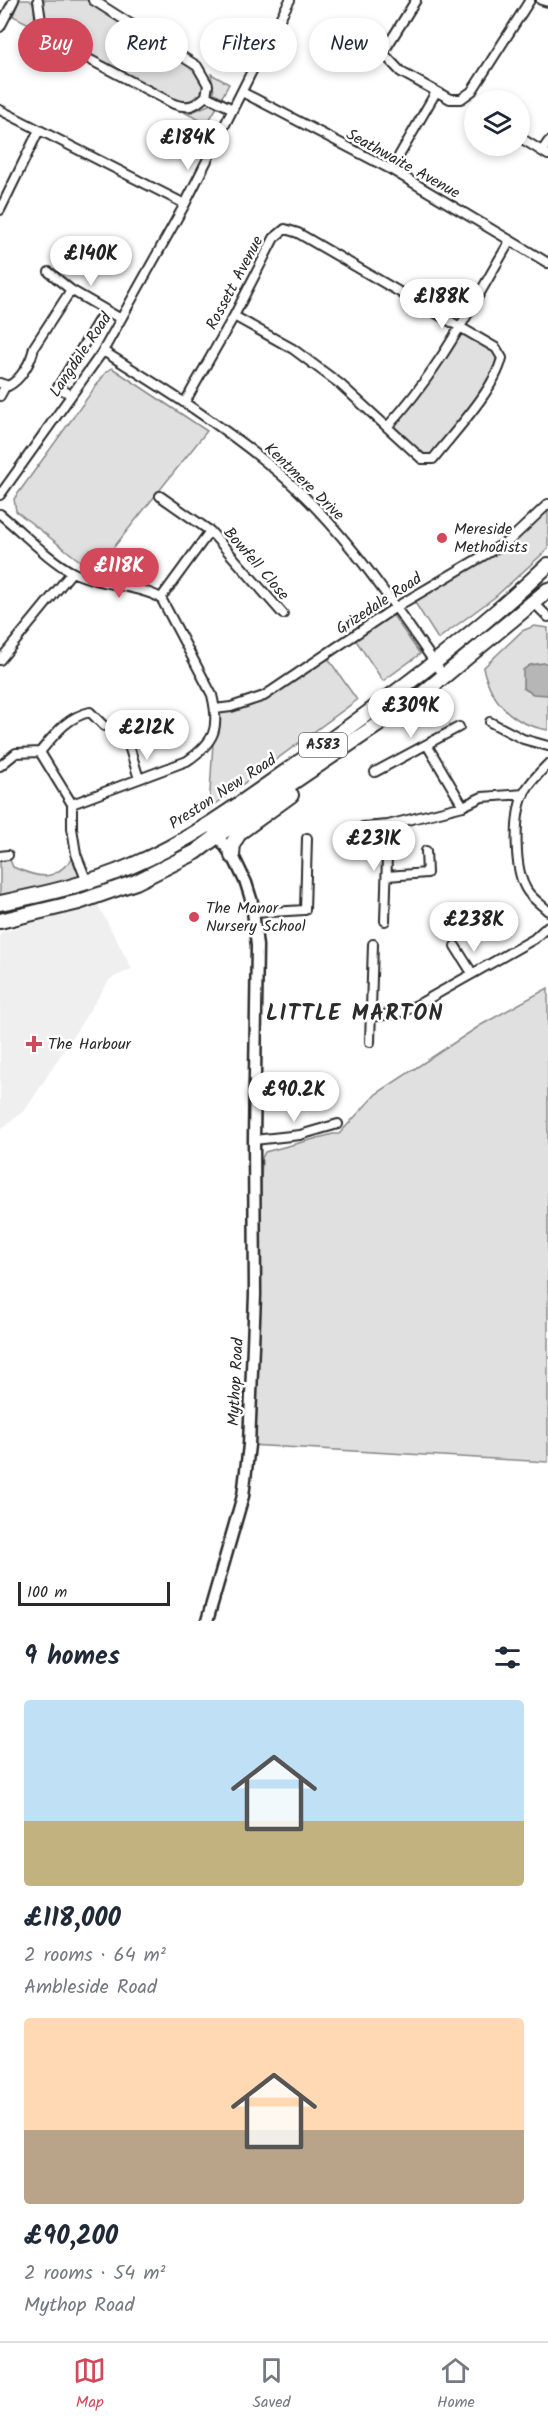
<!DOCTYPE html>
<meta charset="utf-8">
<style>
body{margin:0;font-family:Kalam,sans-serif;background:#f6f6f7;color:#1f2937;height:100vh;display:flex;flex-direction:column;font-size:22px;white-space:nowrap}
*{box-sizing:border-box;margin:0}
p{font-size:20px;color:#747a83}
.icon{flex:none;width:33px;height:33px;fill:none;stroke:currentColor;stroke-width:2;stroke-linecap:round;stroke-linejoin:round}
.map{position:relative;height:1621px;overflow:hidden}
.side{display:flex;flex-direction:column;background:#fff;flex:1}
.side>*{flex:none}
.guide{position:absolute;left:18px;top:18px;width:513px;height:54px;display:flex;gap:12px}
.buttons{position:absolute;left:464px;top:90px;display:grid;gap:12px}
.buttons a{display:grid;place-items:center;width:66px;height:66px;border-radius:50%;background:#fff;box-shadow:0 3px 9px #0003;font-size:30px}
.scale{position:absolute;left:18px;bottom:15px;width:152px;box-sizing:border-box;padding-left:6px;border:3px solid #2b2b2b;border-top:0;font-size:16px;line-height:21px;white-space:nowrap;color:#2b2b2b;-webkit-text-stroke:4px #fff;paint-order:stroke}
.price{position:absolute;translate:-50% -51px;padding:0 14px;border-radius:21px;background:#fff;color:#222;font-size:20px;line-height:39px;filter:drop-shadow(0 2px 3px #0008)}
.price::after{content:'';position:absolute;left:50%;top:36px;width:18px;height:14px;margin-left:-9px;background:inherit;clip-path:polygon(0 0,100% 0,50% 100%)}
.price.on{background:#d1495b;color:#fff}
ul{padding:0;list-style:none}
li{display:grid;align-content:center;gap:12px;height:318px;padding:0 24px}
li span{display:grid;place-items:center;height:186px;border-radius:6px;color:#555}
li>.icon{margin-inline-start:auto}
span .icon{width:108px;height:108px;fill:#fffc;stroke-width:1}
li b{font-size:26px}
h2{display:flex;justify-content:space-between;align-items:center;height:72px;padding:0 24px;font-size:26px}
.pill{padding:0 21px;border-radius:27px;background:#fff;box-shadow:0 3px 9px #0003;font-size:21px;line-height:54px}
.pill.on{background:#d1495b;color:#fff}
.menu{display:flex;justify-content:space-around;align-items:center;height:84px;border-top:2px solid #e0e1e3;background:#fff;font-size:16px;color:#747a83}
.menu a{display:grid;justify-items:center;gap:3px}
.menu .on{color:#d1495b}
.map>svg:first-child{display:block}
.built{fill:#efefef}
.green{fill:#e0e0e0;stroke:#868686;stroke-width:1.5}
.water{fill:#b6b6b6;stroke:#7e7e7e;stroke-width:1.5}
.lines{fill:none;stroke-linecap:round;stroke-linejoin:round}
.minor-casing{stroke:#2b2b2b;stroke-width:12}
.tertiary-casing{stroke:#2b2b2b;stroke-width:15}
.trunk-casing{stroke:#2b2b2b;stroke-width:18}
.minor{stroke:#fff;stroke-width:8}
.tertiary{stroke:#fff;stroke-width:10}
.trunk{stroke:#fff;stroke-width:14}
.poi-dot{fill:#d1495b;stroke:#fff;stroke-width:2}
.labels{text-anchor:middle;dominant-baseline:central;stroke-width:5;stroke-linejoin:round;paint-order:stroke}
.shield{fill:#fff;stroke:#6b6b6b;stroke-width:1.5}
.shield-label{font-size:15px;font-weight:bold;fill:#2b2b2b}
.street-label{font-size:16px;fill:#2b2b2b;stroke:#fff}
.poi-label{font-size:16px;fill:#2b2b2b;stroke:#fff;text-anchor:start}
.district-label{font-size:22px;font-weight:bold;letter-spacing:1.5px;fill:#2b2b2b;stroke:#fff}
</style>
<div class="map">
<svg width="548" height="1621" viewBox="0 0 548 1621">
<rect width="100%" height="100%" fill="#fff"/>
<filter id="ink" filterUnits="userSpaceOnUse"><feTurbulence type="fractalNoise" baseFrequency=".0167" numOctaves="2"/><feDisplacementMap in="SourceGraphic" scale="12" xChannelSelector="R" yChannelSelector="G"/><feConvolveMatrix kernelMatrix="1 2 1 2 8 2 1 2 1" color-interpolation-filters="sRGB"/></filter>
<g filter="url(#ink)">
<path class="built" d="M 97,903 L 132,969 L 110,979 L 26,1109 L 0,1130 L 0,933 Z"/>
<path class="green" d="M 19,0 L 29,0 L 34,4 L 35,27 L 13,16 Z
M 38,0 L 93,0 L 197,66 L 205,76 L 206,96 L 186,108 L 43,35 Z
M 211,74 L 229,84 L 222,97 L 214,93 Z
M 211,104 L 217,107 L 207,124 L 184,112 L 192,112 Z
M 458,327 L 496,348 L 502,358 L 499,369 L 433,459 L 422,459 L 387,427 L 409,403 Z
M 112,368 L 207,431 L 94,572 L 16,511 L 14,499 L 106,372 Z
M 548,504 L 548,549 L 495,597 L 438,639 L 412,598 L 510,540 Z
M 390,611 L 420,654 L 383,681 L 353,636 Z
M 534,626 L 548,628 L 548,730 C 512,724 492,703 483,668 L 522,631 Z
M 325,654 L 357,700 L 209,809 L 215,709 L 264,696 Z
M 76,854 L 87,882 L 0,903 L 0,856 L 8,855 L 13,867 C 43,880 55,881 76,854 Z
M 548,988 L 548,1462 L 249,1445 L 262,1158 L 265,1152 L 333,1134 L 339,1134 L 376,1094 L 481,1025 Z"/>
<path class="water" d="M 543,663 L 548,663 L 548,695 L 533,694 L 523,688 L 523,670 L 530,665 Z"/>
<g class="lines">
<defs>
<path id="minor" d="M 38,0 L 43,35 L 174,104 C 189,109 195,106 206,96 L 233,109
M 93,0 L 197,66 L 208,85 L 206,96
M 416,0 L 383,53 L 401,72 L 450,99 L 461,99 L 472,91 L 530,0
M 541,0 L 548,2
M 0,27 L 14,0
M 356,57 L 383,53
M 242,92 L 392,170 L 548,263
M 0,110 L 185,204
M 524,140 L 548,155
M 542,151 L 548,142
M 399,156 L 436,92
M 0,210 L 39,130
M 49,272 L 71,290 L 121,319
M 103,351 C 164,389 224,426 279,473 C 346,530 394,606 445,677
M 0,383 L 8,386 C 21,380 32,360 34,347 L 71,290
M 71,395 L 58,387 L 105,310
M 0,396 L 6,385
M 185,402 L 234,316 L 274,238 L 285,229 L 298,233 L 496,348 L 502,358 C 494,391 454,432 433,459 L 422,459 L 340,384 L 293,349 L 234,316
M 387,427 C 438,373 472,305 510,241
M 0,495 L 103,351 L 185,204 L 257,61 L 290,0
M 160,496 L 210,531 L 283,614
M 0,514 C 21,531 50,561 72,572 C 101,586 134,584 161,598 L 212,695 C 220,728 215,742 187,761 L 72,804
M 161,598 L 210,531
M 534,603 L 548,617
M 0,660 L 72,572
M 215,709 L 231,707 L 264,696 L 396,607 L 510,540 L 548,504
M 490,722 L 523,739 L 548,746
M 427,745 L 463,806
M 130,749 L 139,779
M 40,752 C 55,734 67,717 90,712 L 104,726
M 548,764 C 539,773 530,782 524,793 C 514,815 513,871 528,892 C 533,899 542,905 548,911
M 0,766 L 16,753 L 40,752 L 72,804 L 72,828 L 76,854 L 87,882
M 375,772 L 459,727
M 363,827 L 388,825 L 463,806 L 482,797 L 524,794
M 0,856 L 8,855
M 387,876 L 427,873 L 426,851
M 254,913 L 305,910 L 307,838
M 385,921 L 388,825
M 455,946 L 472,973
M 372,1017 L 402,1012 L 419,1004 L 534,939 L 548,926
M 370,1042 L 373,944
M 254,1140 L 300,1135 L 338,1124"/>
<path id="tertiary" d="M 207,1621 L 243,1496 L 249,1445 L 255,1295 L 254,1140 L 257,946 L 252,902 L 246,883 L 235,860 L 209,823"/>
<path id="trunk" d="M 232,856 L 233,843 L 240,832 L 291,795
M 0,903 C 45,894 89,884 131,866 C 191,841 246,800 298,763 C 385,702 471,638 548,565
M 0,921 L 79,902 L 113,890 L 136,882 L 196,852 L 249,812 L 420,696 L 548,590"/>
</defs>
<use href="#minor" class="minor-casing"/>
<use href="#tertiary" class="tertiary-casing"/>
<use href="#trunk" class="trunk-casing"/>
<use href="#minor" class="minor"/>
<use href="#tertiary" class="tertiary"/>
<use href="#trunk" class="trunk"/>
</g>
</g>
<g class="poi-dot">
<circle cx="442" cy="538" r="6"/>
<circle cx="194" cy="917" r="6"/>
<path d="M31 1035h6v6h6v6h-6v6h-6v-6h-6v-6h6z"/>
</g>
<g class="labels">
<rect class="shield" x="299" y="733" width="48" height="24" rx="4.5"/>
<g class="shield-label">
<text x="323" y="745">A583</text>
</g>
<g class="street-label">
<text transform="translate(403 164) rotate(29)">Seathwaite Avenue</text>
<text transform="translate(235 283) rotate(-62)">Rossett Avenue</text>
<text transform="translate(81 355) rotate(-56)">Langdale Road</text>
<text transform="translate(304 482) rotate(44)">Kentmere Drive</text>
<text transform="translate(256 564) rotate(49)">Bowfell Close</text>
<text transform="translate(379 604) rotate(-33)">Grizedale Road</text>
<text transform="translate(223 792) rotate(-33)">Preston New Road</text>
<text transform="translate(236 1382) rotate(-87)">Mythop Road</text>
</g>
<g class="poi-label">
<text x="454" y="529">Mereside<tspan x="454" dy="18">Methodists</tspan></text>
<text x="206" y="908">The Manor<tspan x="206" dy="18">Nursery School</tspan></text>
<text x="48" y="1044">The Harbour</text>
</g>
<g class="district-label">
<text x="355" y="1014">LITTLE MARTON</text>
</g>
</g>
</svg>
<div class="buttons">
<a><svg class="icon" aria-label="layers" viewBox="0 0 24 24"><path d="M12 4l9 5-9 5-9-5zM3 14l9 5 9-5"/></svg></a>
</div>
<div class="scale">100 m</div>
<b class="price" style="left:188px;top:171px">£184K</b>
<b class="price" style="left:91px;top:287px">£140K</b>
<b class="price" style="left:442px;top:330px">£188K</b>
<b class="price on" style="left:119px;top:599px">£118K</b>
<b class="price" style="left:411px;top:739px">£309K</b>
<b class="price" style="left:147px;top:761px">£212K</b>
<b class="price" style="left:374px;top:872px">£231K</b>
<b class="price" style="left:474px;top:953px">£238K</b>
<b class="price" style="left:294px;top:1123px">£90.2K</b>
<div class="guide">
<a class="pill on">Buy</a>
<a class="pill">Rent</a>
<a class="pill">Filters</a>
<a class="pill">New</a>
</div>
</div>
<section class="side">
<h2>9 homes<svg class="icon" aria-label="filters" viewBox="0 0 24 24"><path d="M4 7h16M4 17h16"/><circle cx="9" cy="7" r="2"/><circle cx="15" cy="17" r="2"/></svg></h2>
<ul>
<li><span style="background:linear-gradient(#bfe0f5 65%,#c2b280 0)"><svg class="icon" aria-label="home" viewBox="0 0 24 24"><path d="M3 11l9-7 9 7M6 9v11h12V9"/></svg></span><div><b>£118,000</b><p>2 rooms · 64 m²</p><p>Ambleside Road</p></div></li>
<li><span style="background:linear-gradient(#ffd9b3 60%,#b9a48a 0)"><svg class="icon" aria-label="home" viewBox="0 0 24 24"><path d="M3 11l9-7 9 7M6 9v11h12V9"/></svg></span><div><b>£90,200</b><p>2 rooms · 54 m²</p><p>Mythop Road</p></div></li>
</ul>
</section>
<nav class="menu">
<a class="on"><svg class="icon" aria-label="map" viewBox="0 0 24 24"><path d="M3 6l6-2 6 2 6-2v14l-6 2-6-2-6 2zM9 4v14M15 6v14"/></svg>Map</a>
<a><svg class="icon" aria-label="saved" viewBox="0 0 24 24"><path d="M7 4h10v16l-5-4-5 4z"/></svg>Saved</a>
<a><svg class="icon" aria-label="home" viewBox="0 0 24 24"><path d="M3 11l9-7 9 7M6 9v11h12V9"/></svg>Home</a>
</nav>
